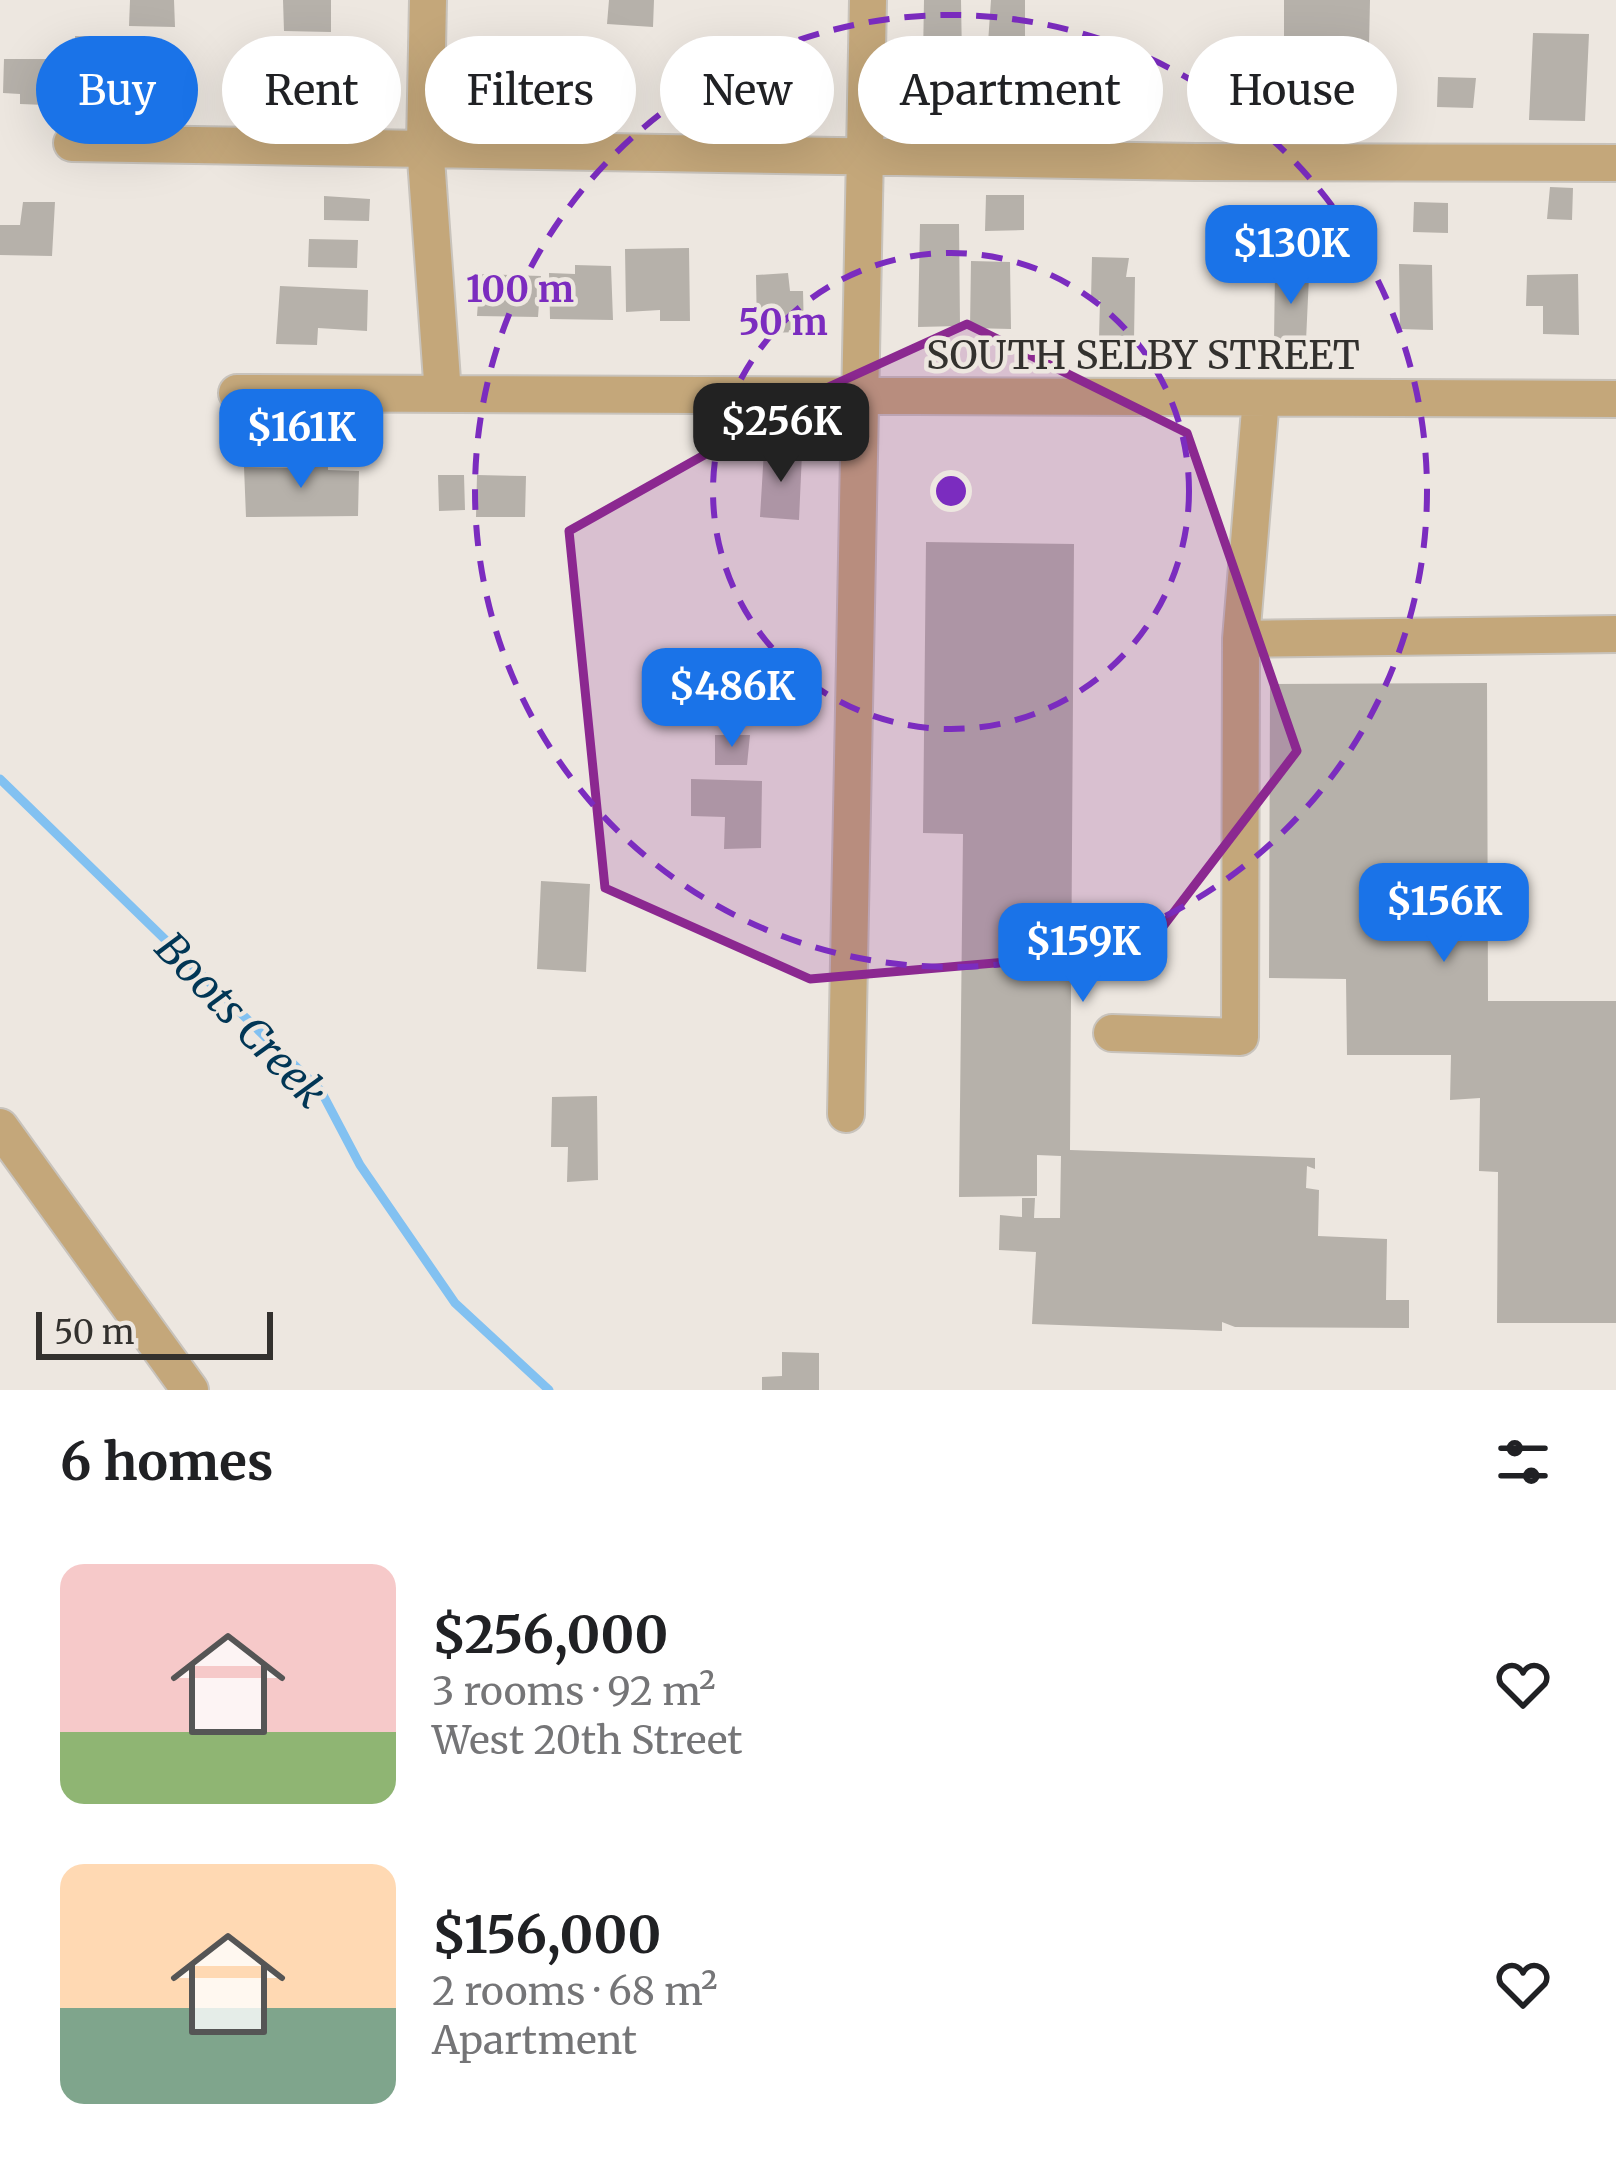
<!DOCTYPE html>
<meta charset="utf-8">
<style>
body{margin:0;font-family:Merriweather,serif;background:#f2f2f2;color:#202124;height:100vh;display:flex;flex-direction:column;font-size:45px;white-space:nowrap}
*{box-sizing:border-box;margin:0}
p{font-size:39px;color:#757577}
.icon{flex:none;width:66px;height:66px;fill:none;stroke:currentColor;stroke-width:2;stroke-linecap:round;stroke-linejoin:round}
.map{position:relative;height:1390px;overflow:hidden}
.sheet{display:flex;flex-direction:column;background:#fff;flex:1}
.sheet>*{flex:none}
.banner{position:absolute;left:36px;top:36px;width:1545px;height:108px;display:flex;gap:24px}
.scale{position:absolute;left:36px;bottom:30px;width:237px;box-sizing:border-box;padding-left:12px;border:6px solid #33312e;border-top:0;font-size:33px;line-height:42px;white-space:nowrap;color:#33312e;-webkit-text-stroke:9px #ede7e0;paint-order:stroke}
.price{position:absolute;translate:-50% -102px;padding:0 27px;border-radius:24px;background:#1a73e8;color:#fff;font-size:39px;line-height:78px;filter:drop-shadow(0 3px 6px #0008)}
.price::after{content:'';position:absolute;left:50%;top:72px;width:36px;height:27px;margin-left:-18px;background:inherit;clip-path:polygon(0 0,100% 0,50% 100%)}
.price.current{background:#222;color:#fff}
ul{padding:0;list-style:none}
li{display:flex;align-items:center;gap:36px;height:300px;padding:0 60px}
li span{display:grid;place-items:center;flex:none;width:336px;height:240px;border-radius:24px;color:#555}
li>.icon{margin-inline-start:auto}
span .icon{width:144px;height:144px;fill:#fffc;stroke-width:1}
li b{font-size:51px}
h2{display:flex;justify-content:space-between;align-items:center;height:144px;padding:0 60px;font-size:51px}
.tag{padding:0 42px;border-radius:54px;background:#fff;box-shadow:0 12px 48px #0002;font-size:42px;line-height:108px}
.tag.current{background:#1a73e8;color:#fff}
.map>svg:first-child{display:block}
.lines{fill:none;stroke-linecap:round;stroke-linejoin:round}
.stream{stroke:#82c1f1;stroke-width:9}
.building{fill:#b6b1aa}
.minor-casing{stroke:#c8c3bc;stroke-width:40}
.minor{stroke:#c4a77a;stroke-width:36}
.marked{fill:#8b2890;fill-opacity:0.2;stroke:#8b2890;stroke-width:9;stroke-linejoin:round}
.ring{fill:none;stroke:#7b2cbf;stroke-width:6;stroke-dasharray:21 15}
.labels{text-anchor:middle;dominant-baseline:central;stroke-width:9;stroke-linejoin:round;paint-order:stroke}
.street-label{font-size:39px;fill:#33312e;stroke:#ede7e0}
.water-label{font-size:42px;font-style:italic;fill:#013655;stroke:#ede7e0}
.centre{fill:#7b2cbf;stroke:#ede7e0;stroke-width:6}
.ring-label{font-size:36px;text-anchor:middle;font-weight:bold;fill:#7b2cbf;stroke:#ede7e0;stroke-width:9;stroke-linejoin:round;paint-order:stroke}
</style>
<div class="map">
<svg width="1616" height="1390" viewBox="0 0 1616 1390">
<rect width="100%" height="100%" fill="#ede7e0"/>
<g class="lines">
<path class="stream" d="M 0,779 L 321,1091 L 360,1165 L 455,1303 L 549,1390"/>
</g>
<path class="building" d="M 130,0 L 174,0 L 175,27 L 129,26 Z
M 283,0 L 331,0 L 331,32 L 284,31 Z
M 609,0 L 654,0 L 653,27 L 607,24 Z
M 924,0 L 961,0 L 962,58 L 923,57 Z
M 991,0 L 1025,0 L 1025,44 L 988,43 Z
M 1284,0 L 1370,0 L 1369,46 L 1328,47 L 1327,95 L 1284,94 Z
M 1533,33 L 1589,34 L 1585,121 L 1529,120 Z
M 75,36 L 107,37 L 108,95 L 94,95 L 94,82 L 74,81 Z
M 4,59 L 47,59 L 46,105 L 20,104 L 20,94 L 3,93 Z
M 391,59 L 392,102 L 332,101 L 333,60 Z
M 1438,77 L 1476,78 L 1473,108 L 1437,107 Z
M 182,94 L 181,131 L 149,130 L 150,96 Z
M 285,96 L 285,128 L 250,130 L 248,98 Z
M 1550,187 L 1573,188 L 1572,220 L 1547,219 Z
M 986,195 L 1024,195 L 1024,230 L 985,231 Z
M 324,196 L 370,199 L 369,221 L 324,220 Z
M 23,202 L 55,202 L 52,256 L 0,255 L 0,225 L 20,225 Z
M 1414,202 L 1448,203 L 1448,233 L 1413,232 Z
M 920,224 L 959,224 L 960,326 L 918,327 Z
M 309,239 L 358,240 L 357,268 L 308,267 Z
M 689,248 L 690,321 L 660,321 L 660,310 L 626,312 L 625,249 Z
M 1092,257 L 1129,258 L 1126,277 L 1135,277 L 1134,340 L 1099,339 L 1100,300 L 1091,300 Z
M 971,261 L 1010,262 L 1011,329 L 970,328 Z
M 1399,264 L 1432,265 L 1433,330 L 1400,329 Z
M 575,265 L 611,266 L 613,320 L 550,319 L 549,273 L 575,274 Z
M 788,273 L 790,291 L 803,291 L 804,332 L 757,333 L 756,275 Z
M 1275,273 L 1309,276 L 1306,341 L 1274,340 Z
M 480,274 L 541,276 L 538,317 L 477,316 Z
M 1578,274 L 1579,335 L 1543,334 L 1543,306 L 1526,306 L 1527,275 Z
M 280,286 L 368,290 L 367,331 L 318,328 L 317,345 L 276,344 Z
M 764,450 L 802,453 L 799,520 L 760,517 Z
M 303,459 L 328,460 L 328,470 L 359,471 L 358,516 L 246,517 L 244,467 L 303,468 Z
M 438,475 L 464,475 L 465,510 L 439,511 Z
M 477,475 L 526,476 L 525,517 L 476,517 Z
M 926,542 L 1074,544 L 1070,1150 L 1315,1158 L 1315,1169 L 1307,1166 L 1306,1188 L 1319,1190 L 1318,1236 L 1387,1239 L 1386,1300 L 1409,1300 L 1409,1328 L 1235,1327 L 1222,1322 L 1222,1331 L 1032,1324 L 1036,1252 L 999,1250 L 1000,1215 L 1022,1217 L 1022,1198 L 1035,1198 L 1034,1218 L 1060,1218 L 1061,1156 L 1037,1155 L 1037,1196 L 959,1197 L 963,834 L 923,833 Z
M 751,660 L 782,660 L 783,716 L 737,718 L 735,696 L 751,696 Z
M 1487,683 L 1488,1001 L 1616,1001 L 1616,1323 L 1497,1323 L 1498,1172 L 1479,1171 L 1480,1098 L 1450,1100 L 1451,1055 L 1347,1055 L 1346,979 L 1269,978 L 1270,684 Z
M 715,735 L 750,735 L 747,765 L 715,765 Z
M 691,779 L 762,781 L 761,848 L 724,849 L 725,817 L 691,816 Z
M 541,881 L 590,884 L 586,972 L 537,969 Z
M 597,1096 L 598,1180 L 567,1182 L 568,1147 L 551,1147 L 552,1097 Z
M 782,1352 L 819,1353 L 819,1390 L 762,1390 L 762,1377 L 782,1376 Z"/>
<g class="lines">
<defs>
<path id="minor" d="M 428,0 L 425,145 L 443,394
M 72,143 L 1195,162 L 1616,163
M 237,393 L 1616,399
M 1241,639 L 1261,398
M 1112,1033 L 1240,1037 L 1241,639 L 1616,634
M 846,1114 L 868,0
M 0,1127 L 190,1390"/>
</defs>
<use href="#minor" class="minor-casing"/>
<use href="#minor" class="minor"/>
</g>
<path class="marked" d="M 967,324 L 1187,433 L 1297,751 L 1145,950 L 810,979 L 605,888 L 569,531 L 811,395 Z"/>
<g class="ring">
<circle cx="951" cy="491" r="238"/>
<circle cx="951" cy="491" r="476"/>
</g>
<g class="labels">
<g class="street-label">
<text x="1143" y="355">SOUTH SELBY STREET</text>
</g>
<g class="water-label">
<text transform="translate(241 1020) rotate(46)">Boots Creek</text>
</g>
</g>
<circle cx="951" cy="491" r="18" class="centre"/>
<g class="ring-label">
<text x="520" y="302">100 m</text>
<text x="783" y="335">50 m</text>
</g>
</svg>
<div class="scale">50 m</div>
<b class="price" style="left:1291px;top:307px">$130K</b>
<b class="price current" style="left:781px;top:485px">$256K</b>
<b class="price" style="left:301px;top:491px">$161K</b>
<b class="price" style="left:732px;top:750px">$486K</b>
<b class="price" style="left:1444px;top:965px">$156K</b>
<b class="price" style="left:1083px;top:1005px">$159K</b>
<div class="banner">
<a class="tag current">Buy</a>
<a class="tag">Rent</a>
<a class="tag">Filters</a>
<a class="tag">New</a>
<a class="tag">Apartment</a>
<a class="tag">House</a>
</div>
</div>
<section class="sheet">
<h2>6 homes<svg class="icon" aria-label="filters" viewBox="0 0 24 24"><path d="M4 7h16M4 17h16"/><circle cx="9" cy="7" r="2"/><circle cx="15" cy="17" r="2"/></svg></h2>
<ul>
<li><span style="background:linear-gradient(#f6c9c9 70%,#8fb573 0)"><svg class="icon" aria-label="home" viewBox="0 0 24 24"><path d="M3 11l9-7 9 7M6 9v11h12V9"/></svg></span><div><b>$256,000</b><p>3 rooms · 92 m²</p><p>West 20th Street</p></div><svg class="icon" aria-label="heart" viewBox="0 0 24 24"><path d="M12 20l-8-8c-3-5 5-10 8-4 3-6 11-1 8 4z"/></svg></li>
<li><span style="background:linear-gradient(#ffd9b3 60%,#7fa58c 0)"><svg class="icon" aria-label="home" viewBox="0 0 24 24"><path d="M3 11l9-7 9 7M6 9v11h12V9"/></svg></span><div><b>$156,000</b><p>2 rooms · 68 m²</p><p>Apartment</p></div><svg class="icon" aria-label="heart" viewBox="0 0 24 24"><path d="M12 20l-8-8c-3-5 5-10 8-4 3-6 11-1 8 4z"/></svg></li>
</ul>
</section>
